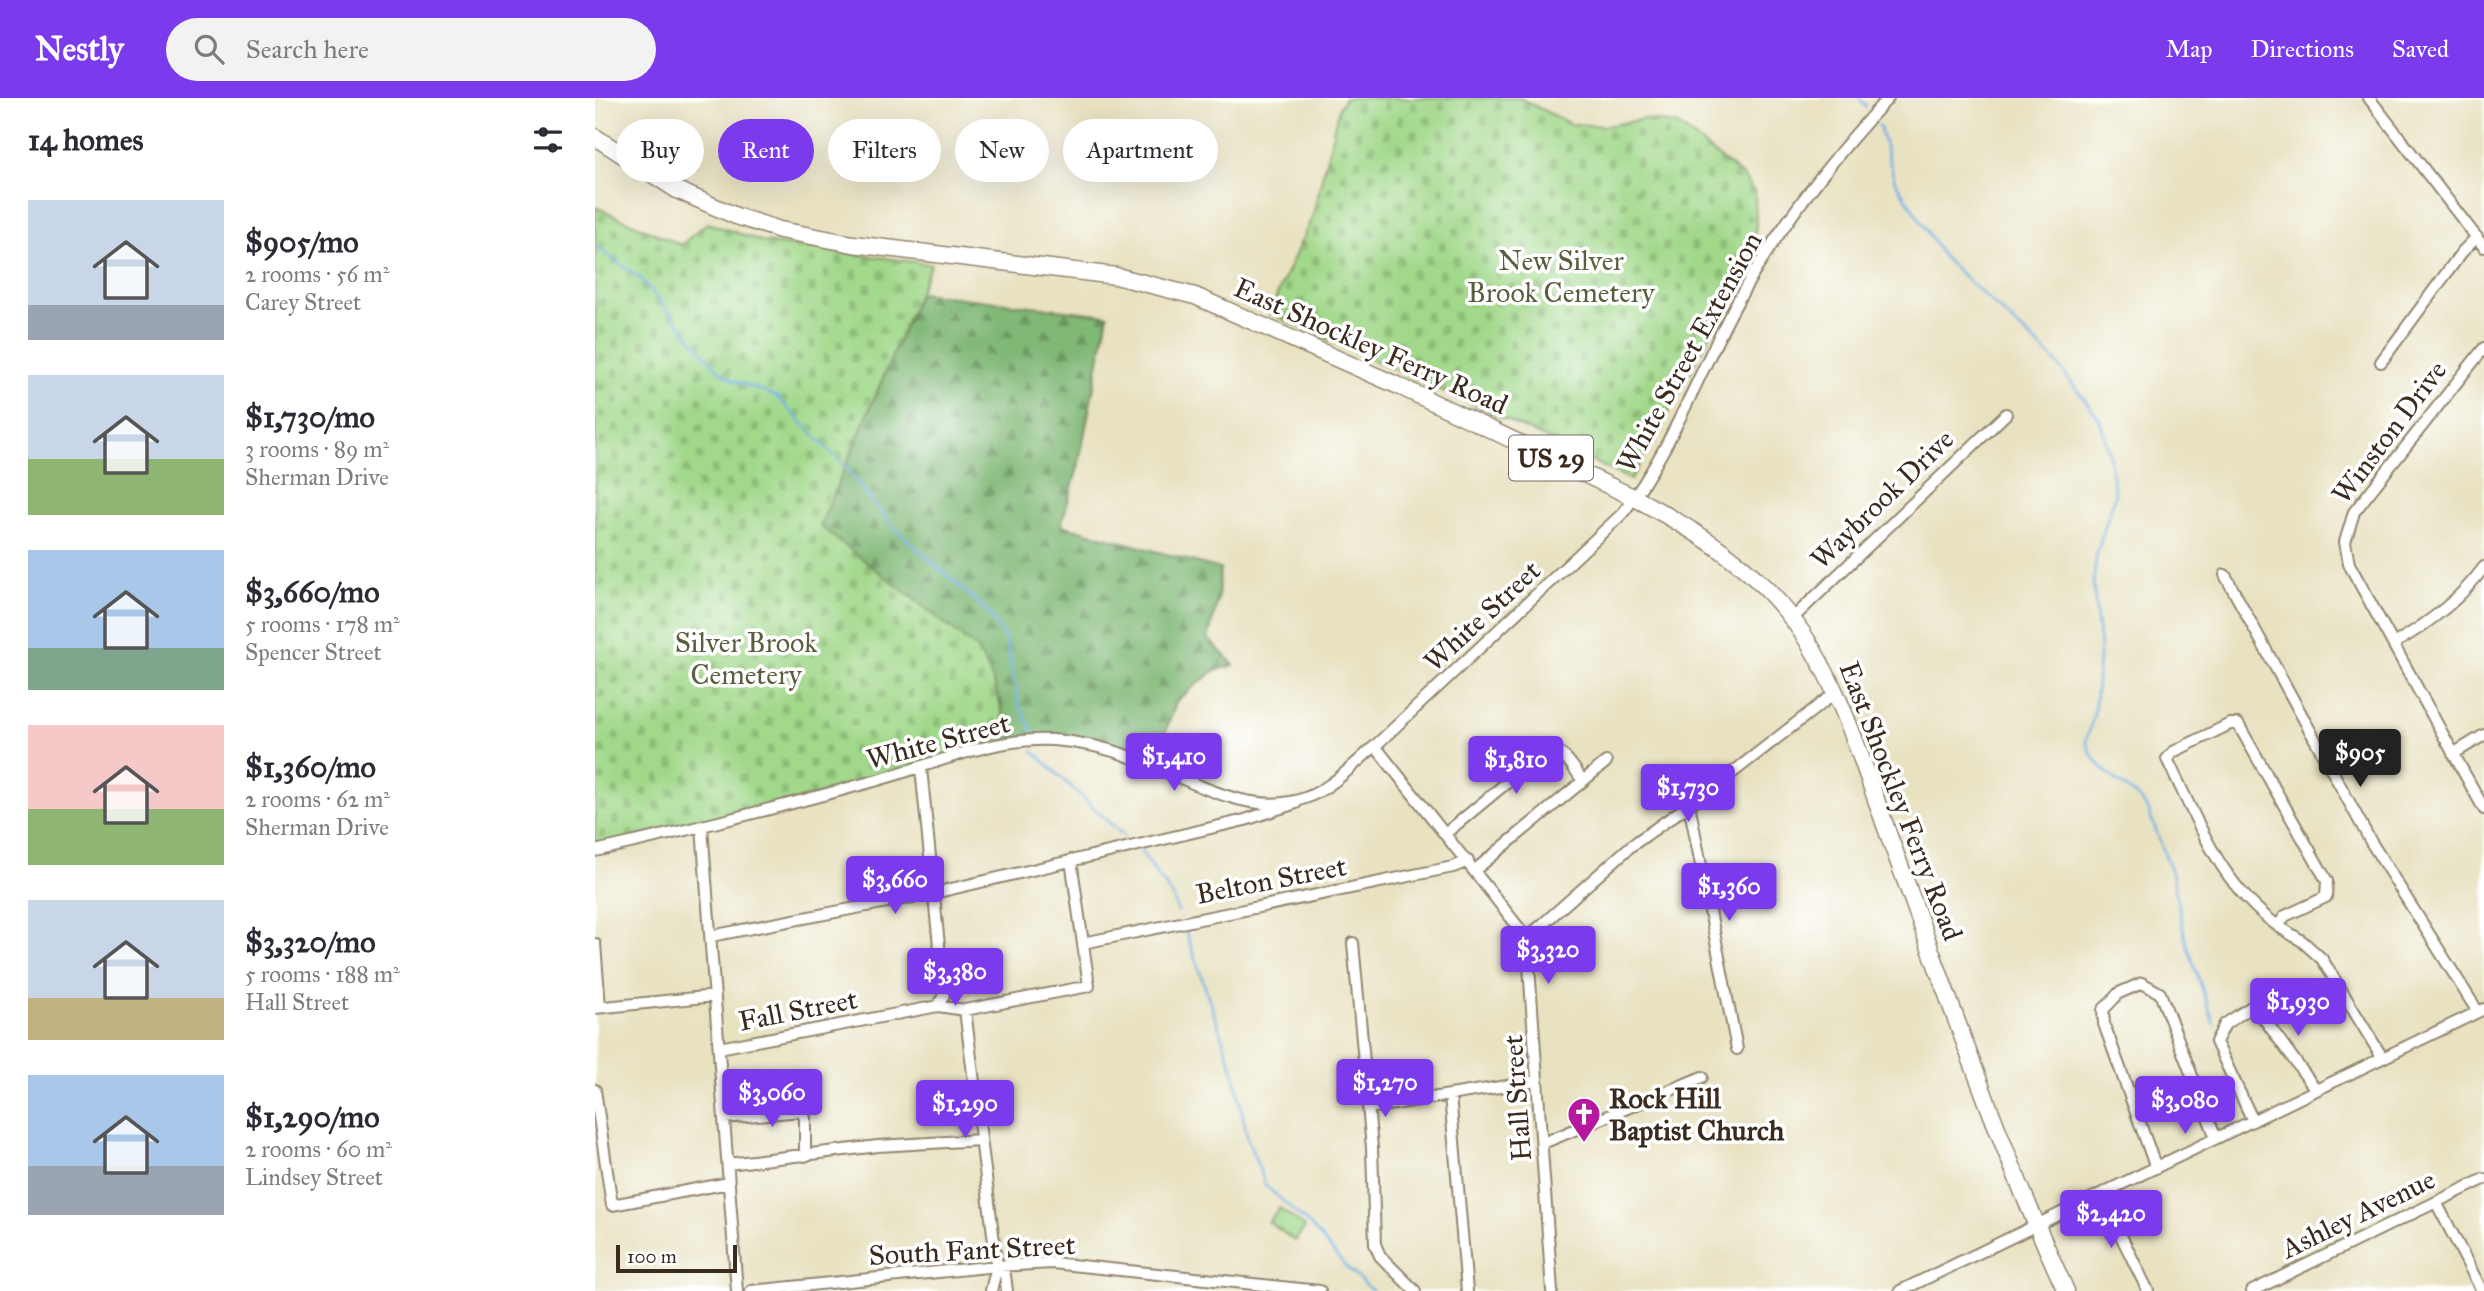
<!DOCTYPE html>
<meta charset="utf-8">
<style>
body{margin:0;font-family:"IM FELL Great Primer",serif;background:#f2f2f3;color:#2b2b33;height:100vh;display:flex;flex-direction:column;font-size:26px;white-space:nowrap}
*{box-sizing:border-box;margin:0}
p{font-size:23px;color:#7c7c81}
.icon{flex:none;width:38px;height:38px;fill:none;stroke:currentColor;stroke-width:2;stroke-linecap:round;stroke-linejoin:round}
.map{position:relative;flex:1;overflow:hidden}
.details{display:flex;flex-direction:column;background:#fff;width:595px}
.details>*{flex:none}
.hud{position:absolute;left:21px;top:21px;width:665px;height:63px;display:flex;gap:14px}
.scale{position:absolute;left:21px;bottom:18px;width:121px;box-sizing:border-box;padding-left:7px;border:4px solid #3b2a1e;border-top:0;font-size:19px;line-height:24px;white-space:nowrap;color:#3b2a1e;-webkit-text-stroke:5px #fff;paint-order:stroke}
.price{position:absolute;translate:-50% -60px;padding:0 16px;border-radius:7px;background:#7c3aed;color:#fff;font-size:23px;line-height:46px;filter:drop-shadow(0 2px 4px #0008)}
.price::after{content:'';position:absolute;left:50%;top:42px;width:21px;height:16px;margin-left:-10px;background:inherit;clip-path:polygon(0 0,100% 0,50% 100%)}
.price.active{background:#222;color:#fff}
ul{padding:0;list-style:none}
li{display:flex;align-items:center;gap:21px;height:175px;padding:0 28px}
li span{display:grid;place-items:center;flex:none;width:196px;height:140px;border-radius:0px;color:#555}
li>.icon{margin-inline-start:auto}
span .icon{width:84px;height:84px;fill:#fffc;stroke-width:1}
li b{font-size:30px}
h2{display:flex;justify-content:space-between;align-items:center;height:84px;padding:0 28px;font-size:30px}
.pill{padding:0 24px;border-radius:32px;background:#fff;box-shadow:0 7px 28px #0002;font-size:24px;line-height:63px}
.pill.active{background:#7c3aed;color:#fff}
header{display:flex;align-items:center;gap:42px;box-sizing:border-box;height:98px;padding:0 35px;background:#7c3aed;color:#fff}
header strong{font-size:33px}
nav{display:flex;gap:38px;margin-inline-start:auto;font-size:24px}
.search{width:490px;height:63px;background:#f2f2f3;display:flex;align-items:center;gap:18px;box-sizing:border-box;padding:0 24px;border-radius:38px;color:#7c7c81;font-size:26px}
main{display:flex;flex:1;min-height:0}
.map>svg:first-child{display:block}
.forest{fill:url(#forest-firs);stroke:#5e714a;stroke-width:2}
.cemetery{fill:url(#cemetery-stones);stroke:#6e8154;stroke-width:2}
.pitch{fill:#a1d88a;stroke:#6e8154;stroke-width:2}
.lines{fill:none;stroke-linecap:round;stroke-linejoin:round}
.stream{stroke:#6fade1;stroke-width:2.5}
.minor-casing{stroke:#928670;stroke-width:14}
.highway-casing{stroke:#928670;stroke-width:19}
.minor{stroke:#fff;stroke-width:10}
.highway{stroke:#fff;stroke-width:16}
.labels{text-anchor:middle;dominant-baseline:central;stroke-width:7;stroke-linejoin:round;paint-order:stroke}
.shield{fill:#fff;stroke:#766a62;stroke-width:2}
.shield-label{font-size:26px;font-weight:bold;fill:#3b2a1e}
.park-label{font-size:28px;fill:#5a5e3e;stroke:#fff}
.street-label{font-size:28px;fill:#3b2a1e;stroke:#fff}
.poi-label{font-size:28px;font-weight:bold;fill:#3b2a1e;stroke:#fff;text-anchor:start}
</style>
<header>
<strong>Nestly</strong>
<div class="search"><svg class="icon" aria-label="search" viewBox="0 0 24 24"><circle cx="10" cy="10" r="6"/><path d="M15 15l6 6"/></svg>Search here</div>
<nav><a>Map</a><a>Directions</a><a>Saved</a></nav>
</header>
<main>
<section class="details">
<h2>14 homes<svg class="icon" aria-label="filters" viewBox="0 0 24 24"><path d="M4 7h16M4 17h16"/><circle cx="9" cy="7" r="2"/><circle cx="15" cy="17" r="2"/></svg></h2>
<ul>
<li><span style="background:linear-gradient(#c9d6e8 75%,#9aa5b1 0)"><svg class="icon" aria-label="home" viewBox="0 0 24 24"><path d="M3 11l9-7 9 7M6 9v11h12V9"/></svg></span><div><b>$905/mo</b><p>2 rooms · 56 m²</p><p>Carey Street</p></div></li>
<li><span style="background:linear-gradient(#c9d6e8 60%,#8fb573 0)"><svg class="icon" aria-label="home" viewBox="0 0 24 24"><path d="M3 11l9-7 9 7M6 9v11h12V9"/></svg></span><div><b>$1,730/mo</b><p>3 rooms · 89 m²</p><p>Sherman Drive</p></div></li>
<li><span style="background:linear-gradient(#a9c7e8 70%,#7fa58c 0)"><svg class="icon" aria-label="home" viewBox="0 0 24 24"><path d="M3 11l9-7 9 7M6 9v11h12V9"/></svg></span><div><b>$3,660/mo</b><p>5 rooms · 178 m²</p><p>Spencer Street</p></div></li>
<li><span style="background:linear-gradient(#f6c9c9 60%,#8fb573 0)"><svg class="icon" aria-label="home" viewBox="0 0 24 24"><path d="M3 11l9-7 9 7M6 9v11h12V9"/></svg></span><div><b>$1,360/mo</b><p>2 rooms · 62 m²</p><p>Sherman Drive</p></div></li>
<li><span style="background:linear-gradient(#c9d6e8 70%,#c2b280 0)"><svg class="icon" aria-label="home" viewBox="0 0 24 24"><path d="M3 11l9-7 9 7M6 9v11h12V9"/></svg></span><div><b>$3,320/mo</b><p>5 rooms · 188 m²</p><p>Hall Street</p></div></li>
<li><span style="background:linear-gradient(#a9c7e8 65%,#9aa5b1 0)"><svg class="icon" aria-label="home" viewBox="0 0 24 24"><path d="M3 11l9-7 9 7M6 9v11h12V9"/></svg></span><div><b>$1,290/mo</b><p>2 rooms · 60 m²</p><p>Lindsey Street</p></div></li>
</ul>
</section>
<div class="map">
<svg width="1889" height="1193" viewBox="0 0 1889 1193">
<defs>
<pattern id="forest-firs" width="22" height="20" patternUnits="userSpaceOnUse" patternTransform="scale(1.75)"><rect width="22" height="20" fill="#80b876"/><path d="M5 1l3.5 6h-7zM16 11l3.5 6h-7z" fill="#6a9660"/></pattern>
<pattern id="cemetery-stones" width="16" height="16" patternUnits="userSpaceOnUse" patternTransform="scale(1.75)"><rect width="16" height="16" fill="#a1d88a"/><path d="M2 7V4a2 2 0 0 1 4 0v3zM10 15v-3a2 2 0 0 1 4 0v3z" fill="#8cba77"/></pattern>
</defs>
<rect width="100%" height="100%" fill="#fff"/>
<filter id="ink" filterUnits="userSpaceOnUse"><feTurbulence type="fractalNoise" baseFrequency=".0143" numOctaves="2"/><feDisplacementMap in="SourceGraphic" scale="14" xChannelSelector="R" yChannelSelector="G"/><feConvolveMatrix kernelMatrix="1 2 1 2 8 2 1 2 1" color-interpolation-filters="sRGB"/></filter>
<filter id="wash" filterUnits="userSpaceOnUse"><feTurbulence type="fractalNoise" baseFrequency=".00686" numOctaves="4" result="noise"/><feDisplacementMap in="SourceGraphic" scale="28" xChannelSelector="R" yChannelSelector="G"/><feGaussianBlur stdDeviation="1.57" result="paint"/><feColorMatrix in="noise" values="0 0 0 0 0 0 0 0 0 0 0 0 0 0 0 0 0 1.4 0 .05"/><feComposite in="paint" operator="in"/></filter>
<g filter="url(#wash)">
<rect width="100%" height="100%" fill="#e8e2c1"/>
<path class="forest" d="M 324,195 L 513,217 L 483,369 L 466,427 L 625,471 L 623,501 L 613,541 L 639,567 L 619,573 L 582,602 L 561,659 C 511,639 464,634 411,641 L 406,602 L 225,428 Z"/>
<path class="cemetery" d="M 750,0 L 925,0 L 975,26 L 1012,28 L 1049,21 L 1083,27 L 1148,78 L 1160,95 L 1161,126 L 1157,161 L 1036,382 L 931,331 L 674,215 L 718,117 L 744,10 Z
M 0,109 L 86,147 L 112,125 L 169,144 L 336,166 L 225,428 L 381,550 C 400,579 407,606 411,641 L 201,703 L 0,749 Z"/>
<path class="pitch" d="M 684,1110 L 710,1129 L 700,1143 L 674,1124 Z"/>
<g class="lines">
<path class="stream" d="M 1264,0 L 1271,8
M 1284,27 L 1300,83 L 1349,160 L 1459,262 L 1504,320 L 1513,349 L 1520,397 L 1502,455 L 1498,485 L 1505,549 L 1499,616 L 1491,643 L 1496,656 L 1511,674 L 1546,702 L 1554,714 L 1577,775 L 1590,840 L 1619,926
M 0,148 L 45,180 L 124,273 L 138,282 L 181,298 L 256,375 L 270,396 L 305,435 L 392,513 L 411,542 L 424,608 L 438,633
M 438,653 L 530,739
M 545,752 L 578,799 L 583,814
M 590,831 L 639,974 L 653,1042 L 671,1088 L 716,1128 L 751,1169 L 778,1193"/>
</g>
</g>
<g filter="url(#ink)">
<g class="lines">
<defs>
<path id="minor" d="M 1774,0 L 1889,149
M 1889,250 L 1759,414 L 1750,444 L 1754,466 L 1889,711
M 1786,264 L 1867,154 L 1882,139
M 1630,477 L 1776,744 L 1883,914
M 1197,521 L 1411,316
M 1798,546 C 1833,526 1865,502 1889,469
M 1635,626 L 1643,626 L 1732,783 L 1731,799 L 1690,818 L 1683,828 C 1625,787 1603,723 1572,661 L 1578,654 Z
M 780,648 L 932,840 L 957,1193
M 1858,656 L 1889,637
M 1094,706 L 1142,951
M 107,729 L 142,1193
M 851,735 L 950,653 C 968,648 978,670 988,683
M 0,753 C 95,732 189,708 283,682 C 340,666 398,639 458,642 C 487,644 514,650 541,661 C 593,680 655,722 713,699 C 739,688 759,666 780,648 L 1027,416 C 1076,354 1103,275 1141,206 C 1182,131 1235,63 1293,0
M 880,772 L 1011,664
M 1683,828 L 1707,843 L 1727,861 L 1787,959
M 116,838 L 339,795 L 650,722 L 701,705
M 932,840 L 1036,748 L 1119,689 L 1240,595
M 488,845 L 858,769 L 873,763
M 758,845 L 777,1050 L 780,1146 L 785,1158 L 820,1193
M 0,846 L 5,909
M 343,908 L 370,912 L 494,888 L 476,762
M 0,910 L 120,898
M 370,912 L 402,1168 L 396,1193
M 124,950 L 343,908 L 349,897 L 326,670
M 0,992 L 17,1107 L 134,1085
M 855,997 L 872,1193
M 774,1010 L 942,983
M 129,1020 L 206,1013 L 210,1020 L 210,1058
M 1658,1023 L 1621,944 L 1630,926 L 1659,907 L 1721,992
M 948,1045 L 1107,979
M 133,1066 L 283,1048 L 386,1042
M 1561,1070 L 1509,926 L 1508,912 L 1524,895 L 1547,885 L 1565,895 L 1621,1040
M 1506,1097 L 1553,1193
M 1841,1104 L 1887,1193
M 402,1168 L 410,1177 L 412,1193
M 156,1193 L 402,1168 L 457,1165 L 725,1193
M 1305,1193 L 1889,911
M 1657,1193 L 1889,1081"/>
<path id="highway" d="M 0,39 L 82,92 L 141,118 L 185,132 L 258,146 L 521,178 L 600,198 L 806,289 L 1040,400 C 1102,433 1159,468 1201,526 C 1248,591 1270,674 1298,749 C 1353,897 1404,1049 1471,1193"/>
</defs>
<use href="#minor" class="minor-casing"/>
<use href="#highway" class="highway-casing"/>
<use href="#minor" class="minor"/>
<use href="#highway" class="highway"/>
</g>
</g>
<defs>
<symbol id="church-pin" viewBox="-11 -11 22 30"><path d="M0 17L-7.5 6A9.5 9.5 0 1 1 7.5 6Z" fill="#b5179e" stroke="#fff"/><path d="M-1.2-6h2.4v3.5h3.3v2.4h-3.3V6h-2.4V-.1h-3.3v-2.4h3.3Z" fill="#fff"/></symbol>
</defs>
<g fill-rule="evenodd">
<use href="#church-pin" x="970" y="997" width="38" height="52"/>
</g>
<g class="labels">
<rect class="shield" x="914" y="337.5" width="84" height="45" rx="5"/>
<g class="shield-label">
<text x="956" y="360">US 29</text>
</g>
<g class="park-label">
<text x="966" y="162">New Silver<tspan x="966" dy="32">Brook Cemetery</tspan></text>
<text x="151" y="544">Silver Brook<tspan x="151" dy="32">Cemetery</tspan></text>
</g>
<g class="street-label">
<text transform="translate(776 248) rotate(24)">East Shockley Ferry Road</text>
<text transform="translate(1094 254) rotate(-61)">White Street Extension</text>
<text transform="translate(1794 334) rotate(-53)">Winston Drive</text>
<text transform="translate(1287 401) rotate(-44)">Waybrook Drive</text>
<text transform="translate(887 518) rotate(-43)">White Street</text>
<text transform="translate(343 643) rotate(-15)">White Street</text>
<text transform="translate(1306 703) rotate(69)">East Shockley Ferry Road</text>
<text transform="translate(676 782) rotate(-11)">Belton Street</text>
<text transform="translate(203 912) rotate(-11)">Fall Street</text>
<text transform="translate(922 1000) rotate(-94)">Hall Street</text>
<text transform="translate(1763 1116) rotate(-26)">Ashley Avenue</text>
<text transform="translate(377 1152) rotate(-3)">South Fant Street</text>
</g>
<g class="poi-label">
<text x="1014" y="1000">Rock Hill<tspan x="1014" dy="32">Baptist Church</tspan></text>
</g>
</g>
</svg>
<div class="scale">100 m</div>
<b class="price active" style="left:1765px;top:691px">$905</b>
<b class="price" style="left:579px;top:695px">$1,410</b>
<b class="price" style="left:921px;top:698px">$1,810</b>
<b class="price" style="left:1093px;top:726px">$1,730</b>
<b class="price" style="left:300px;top:818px">$3,660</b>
<b class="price" style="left:1134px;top:825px">$1,360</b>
<b class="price" style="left:953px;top:888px">$3,320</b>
<b class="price" style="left:360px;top:910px">$3,380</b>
<b class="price" style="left:1703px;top:940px">$1,930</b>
<b class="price" style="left:790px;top:1021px">$1,270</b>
<b class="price" style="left:177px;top:1031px">$3,060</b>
<b class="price" style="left:1590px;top:1038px">$3,080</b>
<b class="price" style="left:370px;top:1042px">$1,290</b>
<b class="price" style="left:1516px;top:1152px">$2,420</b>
<div class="hud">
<a class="pill">Buy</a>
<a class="pill active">Rent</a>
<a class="pill">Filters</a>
<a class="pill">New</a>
<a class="pill">Apartment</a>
</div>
</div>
</main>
